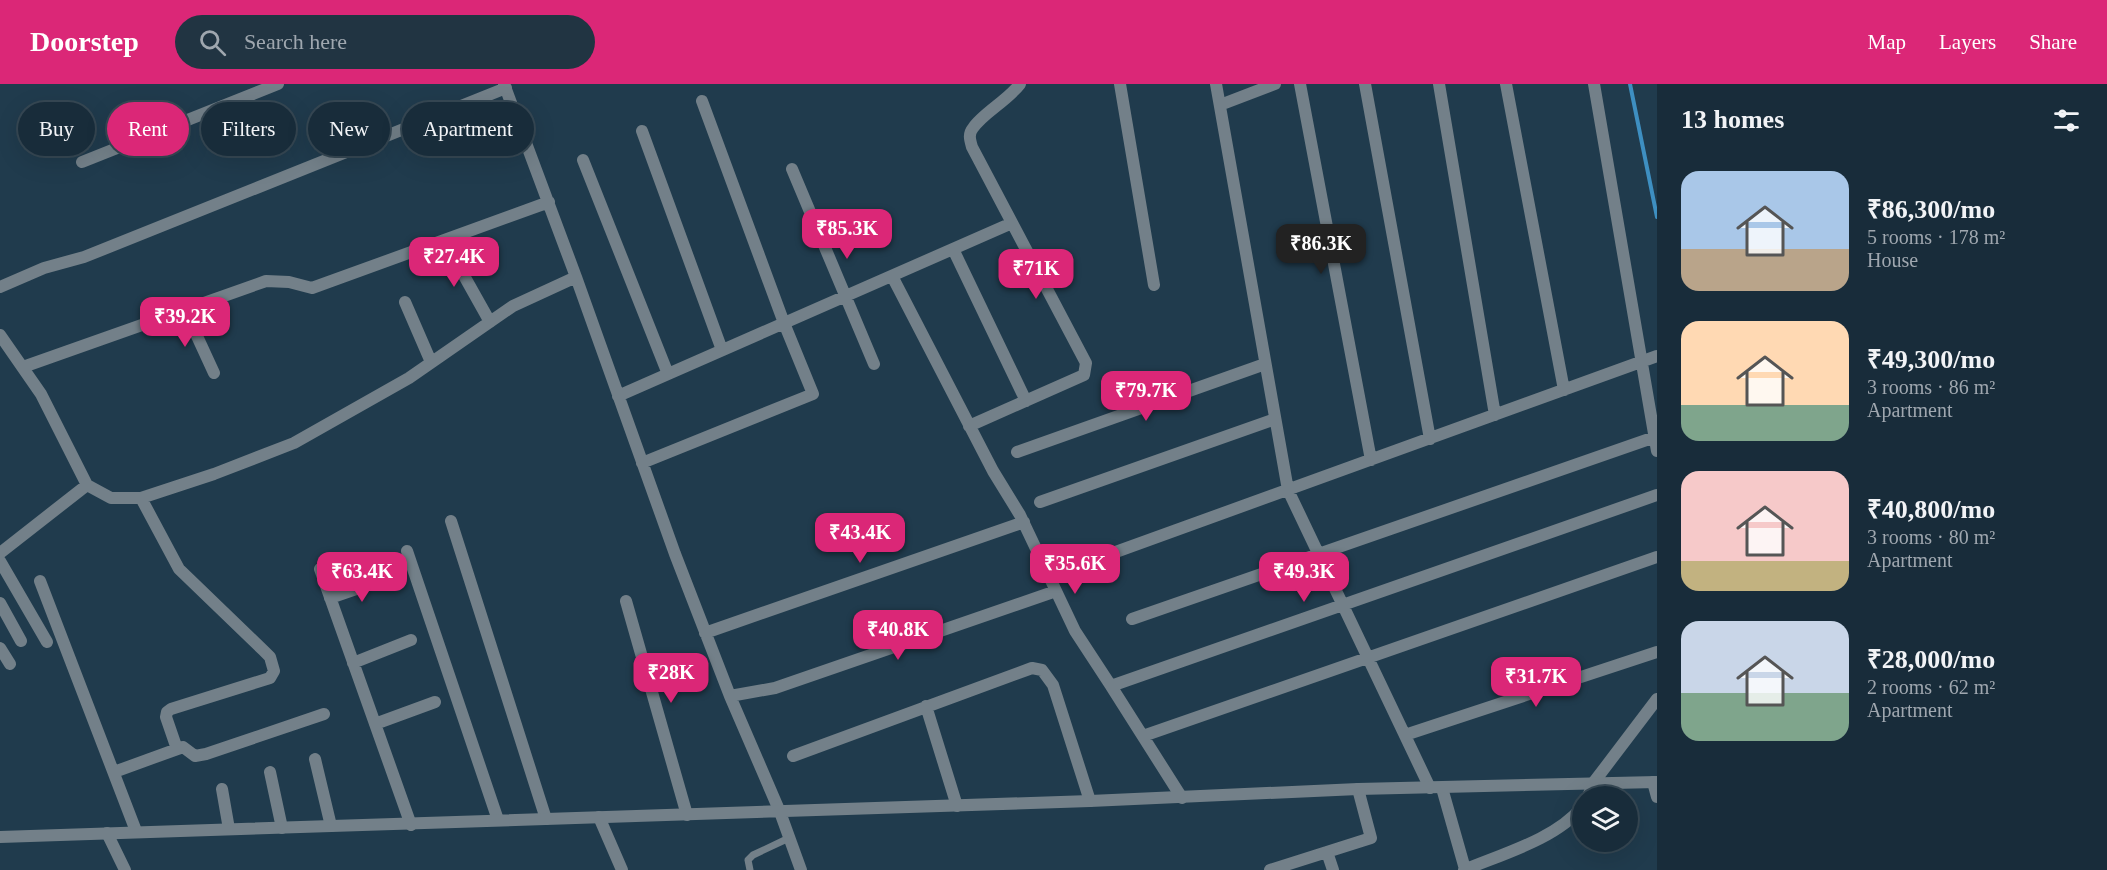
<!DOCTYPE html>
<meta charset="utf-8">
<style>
body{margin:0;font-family:"Times New Roman",serif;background:#213442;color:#f1f3f6;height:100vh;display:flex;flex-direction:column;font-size:22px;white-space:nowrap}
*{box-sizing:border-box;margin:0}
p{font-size:20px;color:#9fa7af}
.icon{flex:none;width:33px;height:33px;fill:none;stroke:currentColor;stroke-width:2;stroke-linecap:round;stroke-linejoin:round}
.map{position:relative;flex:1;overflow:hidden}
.drawer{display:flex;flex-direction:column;background:#182c3a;width:450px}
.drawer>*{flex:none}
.guide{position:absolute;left:18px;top:18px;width:570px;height:54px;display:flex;gap:12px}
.controls{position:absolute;left:1572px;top:702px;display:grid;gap:12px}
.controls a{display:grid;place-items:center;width:66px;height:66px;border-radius:50%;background:#182c3a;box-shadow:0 6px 24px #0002,0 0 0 2px #364854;font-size:30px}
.price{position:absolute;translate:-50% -51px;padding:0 14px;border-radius:12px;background:#db2777;color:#fff;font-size:20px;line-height:39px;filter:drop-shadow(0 2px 3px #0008)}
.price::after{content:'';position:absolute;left:50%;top:36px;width:18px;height:14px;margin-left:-9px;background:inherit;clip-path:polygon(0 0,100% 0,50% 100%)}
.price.on{background:#222;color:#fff}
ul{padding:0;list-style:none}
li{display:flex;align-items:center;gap:18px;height:150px;padding:0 24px}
li span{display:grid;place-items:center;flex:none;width:168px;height:120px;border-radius:18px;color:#555}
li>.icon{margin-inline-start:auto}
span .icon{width:72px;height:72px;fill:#fffc;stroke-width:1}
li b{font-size:26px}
h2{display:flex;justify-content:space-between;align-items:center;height:72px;padding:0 24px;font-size:26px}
.pill{padding:0 21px;border-radius:27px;background:#182c3a;box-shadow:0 6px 24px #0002,0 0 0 2px #364854;font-size:21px;line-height:54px}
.pill.on{background:#db2777;color:#fff}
header{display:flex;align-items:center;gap:36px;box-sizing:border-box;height:84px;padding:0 30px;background:#db2777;color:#fff}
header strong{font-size:28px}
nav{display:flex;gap:33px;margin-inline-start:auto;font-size:21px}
.search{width:420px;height:54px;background:#213442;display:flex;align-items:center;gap:15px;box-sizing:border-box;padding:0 21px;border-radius:33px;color:#9fa7af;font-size:22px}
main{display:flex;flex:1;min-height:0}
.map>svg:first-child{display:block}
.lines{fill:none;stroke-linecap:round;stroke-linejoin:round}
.stream{stroke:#3e8fc1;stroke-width:4}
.service{stroke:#738089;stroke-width:7}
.minor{stroke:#738089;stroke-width:12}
.tertiary{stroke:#738089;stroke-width:12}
</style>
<header>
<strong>Doorstep</strong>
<div class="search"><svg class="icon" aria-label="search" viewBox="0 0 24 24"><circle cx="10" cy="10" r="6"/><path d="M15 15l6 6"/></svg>Search here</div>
<nav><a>Map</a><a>Layers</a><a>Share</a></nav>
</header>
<main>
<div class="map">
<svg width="1657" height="786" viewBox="0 0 1657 786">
<rect width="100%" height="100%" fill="#203b4d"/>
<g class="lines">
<path class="stream" d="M 1630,0 L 1657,133"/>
<path class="service" d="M 750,786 L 748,776 L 753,771 L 789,754"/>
<path class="minor" d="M 504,0 L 576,193
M 1120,0 L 1154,201
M 1216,0 L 1288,406 L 1430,704
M 1300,0 L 1371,376
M 1365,0 L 1430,355
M 1439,0 L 1495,331
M 1506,0 L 1564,306
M 1594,0 L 1657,367
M 1220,21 L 1275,0
M 642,47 L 722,266
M 583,76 L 668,290
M 82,78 L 278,0
M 792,85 L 874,280
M 444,156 L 490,238
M 953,165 L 1026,317
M 892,192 L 993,387 L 1020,431 L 1075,547 L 1111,602
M 0,203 L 44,184 L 84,173 L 506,4
M 405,218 L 431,278
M 185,226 L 214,289
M 0,251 L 41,310 L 87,401 L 111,414 L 141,414 L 214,390 L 294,359 L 409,294 L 513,222 L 576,193 L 675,470 L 730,612 L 780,728
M 23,283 L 266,197 L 289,198 L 312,204 L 549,118
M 618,312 L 1012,139
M 969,342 L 1084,291 L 1086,279 L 972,63 C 970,56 968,50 973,44 C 983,29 1007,17 1020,0
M 1017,368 L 1265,280
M 642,379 L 813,310 L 784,239 L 702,17
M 141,414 L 179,485 L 263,566 L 270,573 L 274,587 L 270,594 L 171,625 L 167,628 L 166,633 L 177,665
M 1040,418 L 1275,335
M 451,437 L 546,735
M 407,467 L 498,736
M 0,469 L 87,401
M 0,477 L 47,558
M 1077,482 L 1657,272
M 320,485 L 411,741
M 40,497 L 136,747
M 330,514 L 385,495
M 626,517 L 687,731
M 0,519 L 21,557
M 1132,535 L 1655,353
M 705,549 L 1024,438
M 0,564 L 10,580
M 353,579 L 411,556
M 730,612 L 775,604 L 1056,507
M 926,622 L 957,722
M 375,640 L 435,618
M 1405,651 L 1657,568
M 1143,652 L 1657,473
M 793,672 L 1032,584 L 1042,586 L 1053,601 L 1090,717
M 315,675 L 331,742
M 114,688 L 183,663 L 195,672 L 206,670 L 324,630
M 270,688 L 282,744
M 1653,698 L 1657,713
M 1442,704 L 1465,785
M 222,705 L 229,745
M 1588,712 L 1594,698 L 1657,615
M 1182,714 L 1111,602 L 1657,411
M 599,733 L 622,786
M 107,749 L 125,786
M 1327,768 L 1333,786
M 1270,786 L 1371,754 L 1358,705
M 1464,786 C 1502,770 1556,755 1582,723"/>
<path class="tertiary" d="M 780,728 L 801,786
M 0,753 L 1090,717 L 1358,705 L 1657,698"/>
</g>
</svg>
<div class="controls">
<a><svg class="icon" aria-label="layers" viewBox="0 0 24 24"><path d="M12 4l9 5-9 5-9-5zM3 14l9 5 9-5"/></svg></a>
</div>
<b class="price" style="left:847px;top:176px">₹85.3K</b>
<b class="price on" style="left:1321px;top:191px">₹86.3K</b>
<b class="price" style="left:454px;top:204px">₹27.4K</b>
<b class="price" style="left:1036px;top:216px">₹71K</b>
<b class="price" style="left:185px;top:264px">₹39.2K</b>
<b class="price" style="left:1146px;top:338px">₹79.7K</b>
<b class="price" style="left:860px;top:480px">₹43.4K</b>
<b class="price" style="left:1075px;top:511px">₹35.6K</b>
<b class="price" style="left:362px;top:519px">₹63.4K</b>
<b class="price" style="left:1304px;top:519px">₹49.3K</b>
<b class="price" style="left:898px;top:577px">₹40.8K</b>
<b class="price" style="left:671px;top:620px">₹28K</b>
<b class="price" style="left:1536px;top:624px">₹31.7K</b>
<div class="guide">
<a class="pill">Buy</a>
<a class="pill on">Rent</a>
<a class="pill">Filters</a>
<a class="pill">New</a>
<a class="pill">Apartment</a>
</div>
</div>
<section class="drawer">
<h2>13 homes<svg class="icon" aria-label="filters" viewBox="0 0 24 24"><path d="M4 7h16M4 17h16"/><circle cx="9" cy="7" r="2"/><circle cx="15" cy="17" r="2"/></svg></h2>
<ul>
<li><span style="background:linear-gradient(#a9c7e8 65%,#b9a48a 0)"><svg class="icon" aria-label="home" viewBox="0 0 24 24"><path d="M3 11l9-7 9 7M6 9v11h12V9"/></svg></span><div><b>₹86,300/mo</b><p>5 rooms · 178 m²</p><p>House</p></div></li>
<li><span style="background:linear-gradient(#ffd9b3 70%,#7fa58c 0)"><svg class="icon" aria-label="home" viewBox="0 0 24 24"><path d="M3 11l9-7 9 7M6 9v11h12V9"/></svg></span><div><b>₹49,300/mo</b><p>3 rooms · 86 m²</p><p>Apartment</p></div></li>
<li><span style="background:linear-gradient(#f6c9c9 75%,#c2b280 0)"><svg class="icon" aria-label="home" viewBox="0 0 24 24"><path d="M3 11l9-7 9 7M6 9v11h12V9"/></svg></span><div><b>₹40,800/mo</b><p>3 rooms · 80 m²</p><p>Apartment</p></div></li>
<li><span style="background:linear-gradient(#c9d6e8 60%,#7fa58c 0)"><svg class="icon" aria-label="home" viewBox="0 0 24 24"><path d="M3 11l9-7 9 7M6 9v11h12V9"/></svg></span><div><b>₹28,000/mo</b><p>2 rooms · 62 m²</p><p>Apartment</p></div></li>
</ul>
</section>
</main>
